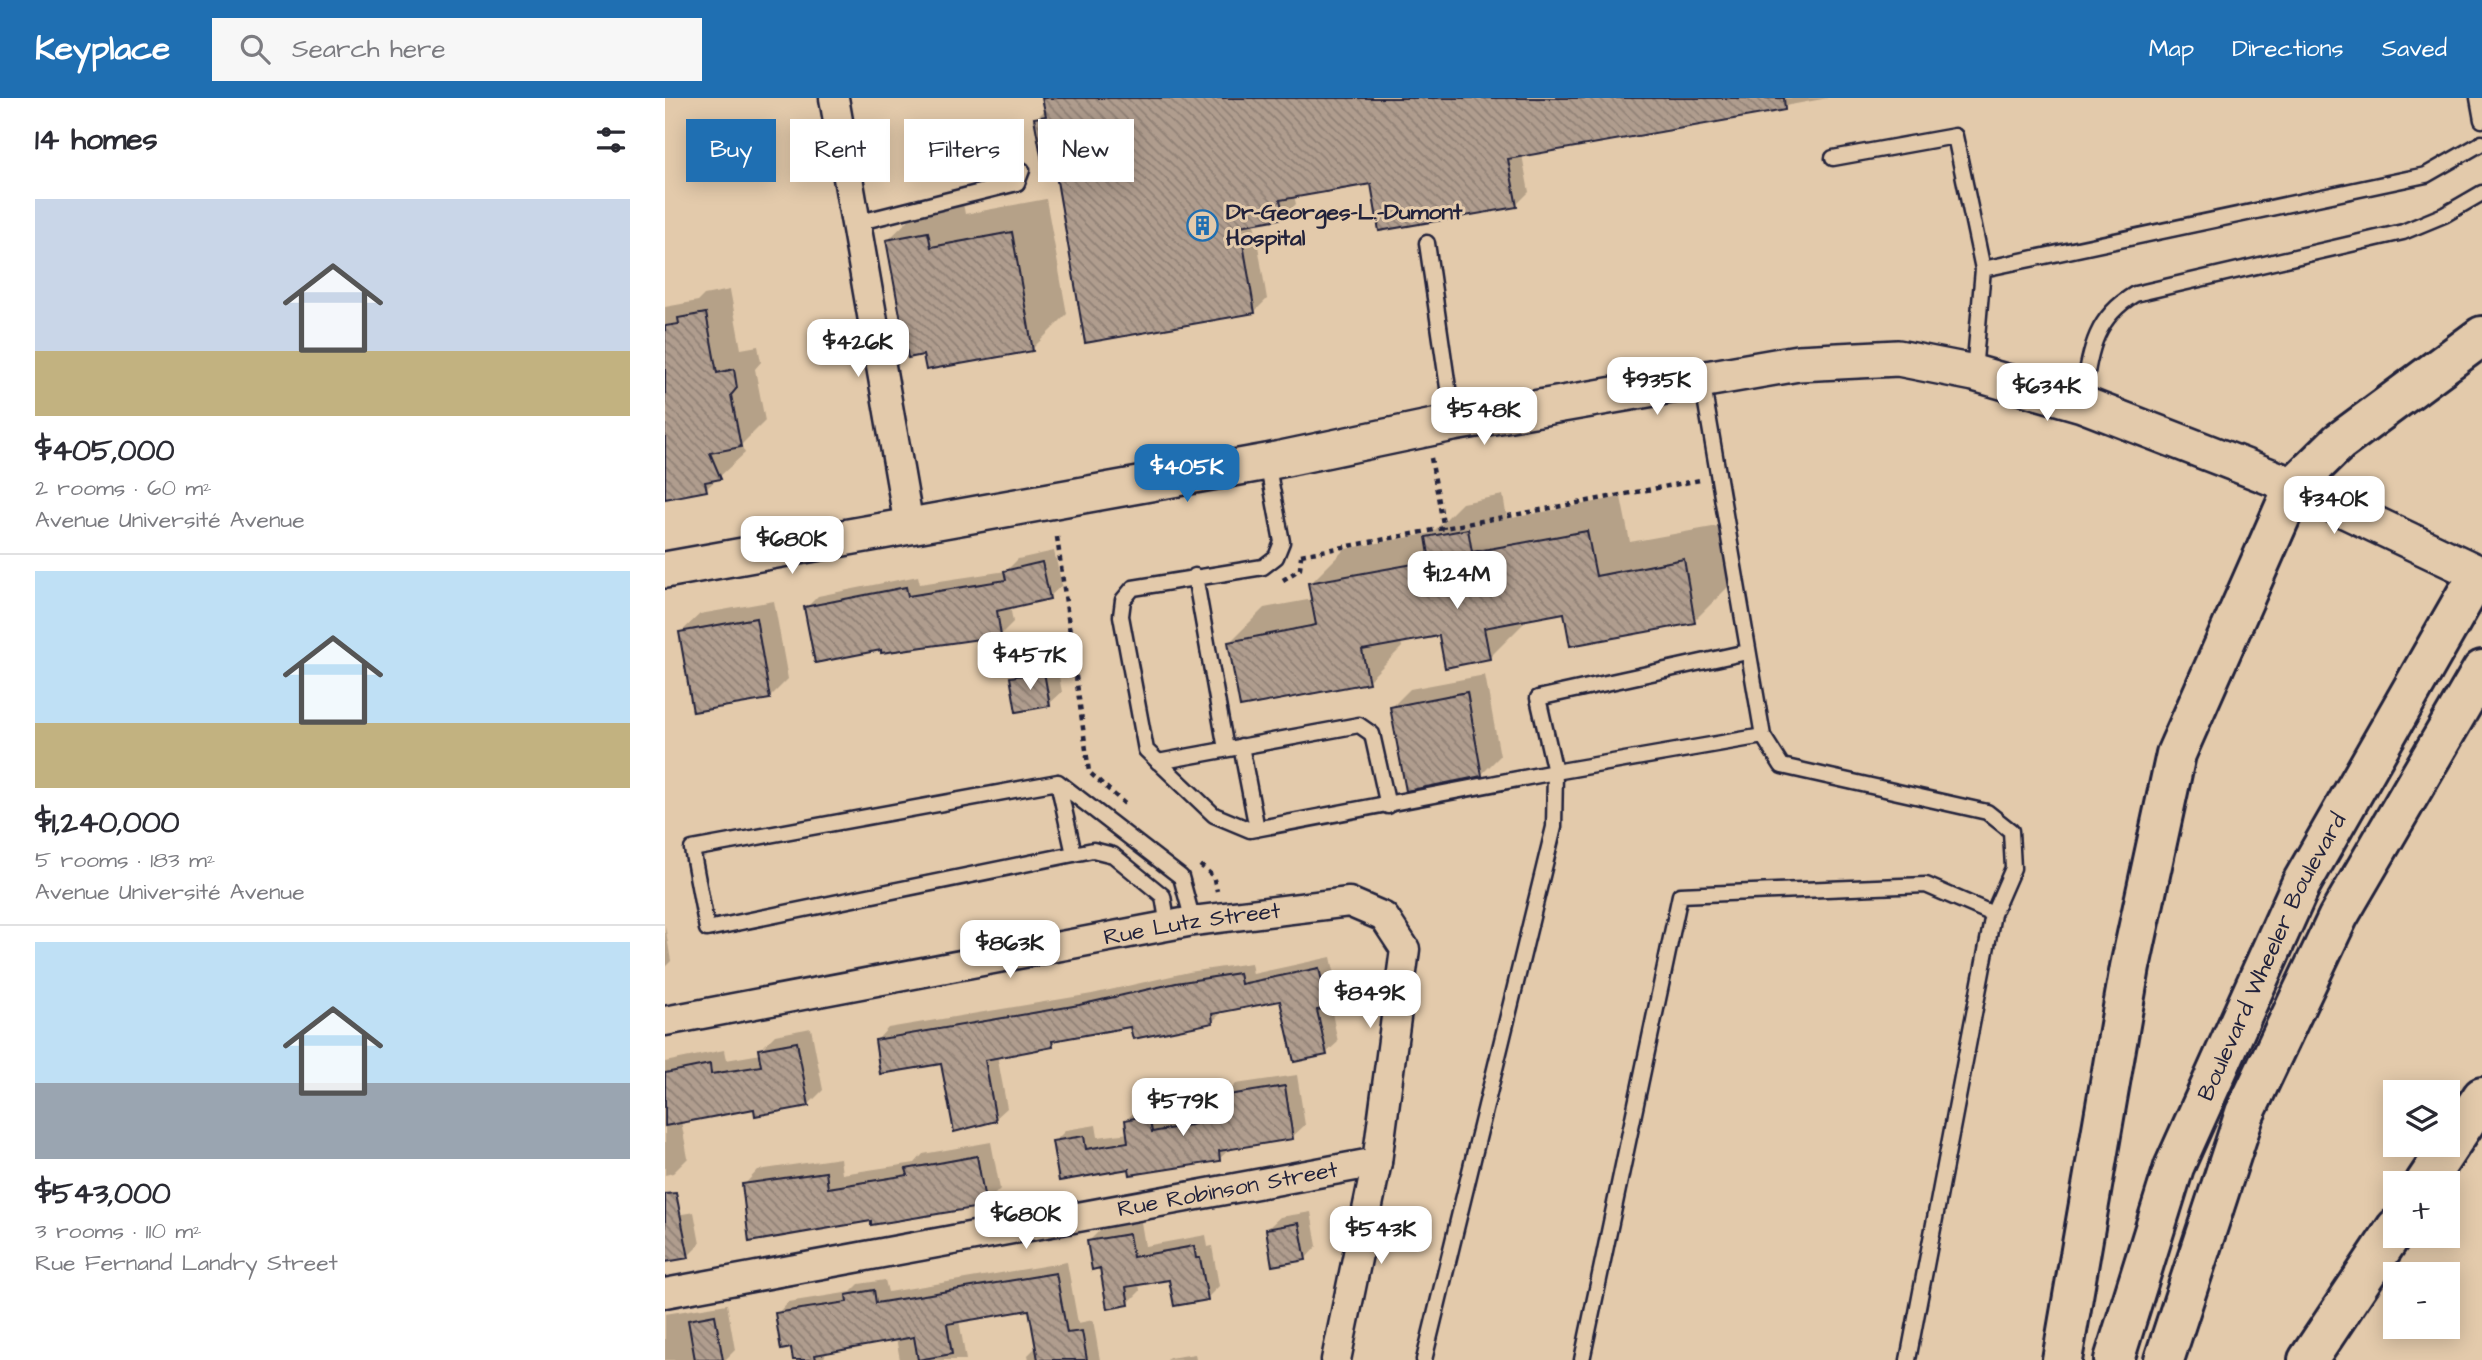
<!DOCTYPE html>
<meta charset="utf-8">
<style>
body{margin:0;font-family:"Architects Daughter",sans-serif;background:#f7f7f7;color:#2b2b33;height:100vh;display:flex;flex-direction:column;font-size:26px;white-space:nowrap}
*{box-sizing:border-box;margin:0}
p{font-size:23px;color:#7c7c81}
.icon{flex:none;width:38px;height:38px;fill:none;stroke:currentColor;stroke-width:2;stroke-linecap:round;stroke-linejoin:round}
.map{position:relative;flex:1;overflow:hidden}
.sheet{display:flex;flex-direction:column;background:#fff;width:665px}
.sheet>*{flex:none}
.guide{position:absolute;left:21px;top:21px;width:665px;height:63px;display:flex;gap:14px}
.buttons{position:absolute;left:1718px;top:982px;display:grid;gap:14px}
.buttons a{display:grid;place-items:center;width:77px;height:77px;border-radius:0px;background:#fff;box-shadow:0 4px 18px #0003;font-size:35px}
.price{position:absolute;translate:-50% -60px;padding:0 16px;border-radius:14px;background:#fff;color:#222;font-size:23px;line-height:46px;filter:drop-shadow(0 2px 4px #0008)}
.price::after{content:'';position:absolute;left:50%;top:42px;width:21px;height:16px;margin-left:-10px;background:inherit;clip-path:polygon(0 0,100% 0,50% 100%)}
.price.current{background:#1f6fb2;color:#fff}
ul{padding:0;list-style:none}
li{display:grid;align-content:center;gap:14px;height:371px;padding:0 35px}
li+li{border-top:2px solid #e1e1e2}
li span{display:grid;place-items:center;height:217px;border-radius:0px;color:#555}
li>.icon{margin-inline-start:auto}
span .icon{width:126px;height:126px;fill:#fffc;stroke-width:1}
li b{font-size:30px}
h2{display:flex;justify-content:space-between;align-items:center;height:84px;padding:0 35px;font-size:30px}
.pill{padding:0 24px;border-radius:0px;background:#fff;box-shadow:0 4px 18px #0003;font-size:24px;line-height:63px}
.pill.current{background:#1f6fb2;color:#fff}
header{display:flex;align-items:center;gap:42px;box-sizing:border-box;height:98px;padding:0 35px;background:#1f6fb2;color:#fff}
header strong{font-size:33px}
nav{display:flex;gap:38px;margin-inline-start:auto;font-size:24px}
.search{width:490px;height:63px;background:#f7f7f7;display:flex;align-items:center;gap:18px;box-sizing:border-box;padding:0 24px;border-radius:0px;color:#7c7c81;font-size:26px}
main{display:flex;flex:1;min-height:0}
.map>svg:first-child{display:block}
.shadow{fill:#0003}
.building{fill:url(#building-back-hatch);stroke:#22223b;stroke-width:2}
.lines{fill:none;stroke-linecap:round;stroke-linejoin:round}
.service-casing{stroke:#22223b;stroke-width:19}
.minor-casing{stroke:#22223b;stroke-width:33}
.tertiary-casing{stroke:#22223b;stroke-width:40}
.motorway-casing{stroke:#22223b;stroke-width:44}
.path{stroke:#22223b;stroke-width:4.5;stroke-dasharray:5 5;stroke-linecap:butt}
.service{stroke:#e3caab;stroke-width:14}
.minor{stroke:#e3caab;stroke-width:28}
.tertiary{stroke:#e3caab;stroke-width:35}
.motorway{stroke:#e3caab;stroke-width:38}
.labels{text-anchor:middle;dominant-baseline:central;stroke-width:6;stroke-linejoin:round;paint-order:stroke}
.poi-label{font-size:23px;font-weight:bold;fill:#22223b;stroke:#e3caab;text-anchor:start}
.street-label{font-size:23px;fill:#22223b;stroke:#e3caab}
</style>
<header>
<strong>Keyplace</strong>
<div class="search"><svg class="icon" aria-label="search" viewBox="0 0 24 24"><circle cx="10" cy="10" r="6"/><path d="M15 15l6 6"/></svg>Search here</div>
<nav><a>Map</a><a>Directions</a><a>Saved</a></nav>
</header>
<main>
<section class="sheet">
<h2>14 homes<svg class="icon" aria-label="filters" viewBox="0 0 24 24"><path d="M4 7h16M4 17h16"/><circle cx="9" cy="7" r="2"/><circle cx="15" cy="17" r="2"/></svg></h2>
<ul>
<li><span style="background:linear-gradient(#c9d6e8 70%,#c2b280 0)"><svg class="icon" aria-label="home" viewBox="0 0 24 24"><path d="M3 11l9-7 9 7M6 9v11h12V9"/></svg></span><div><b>$405,000</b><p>2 rooms · 60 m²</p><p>Avenue Université Avenue</p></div></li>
<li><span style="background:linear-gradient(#bfe0f5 70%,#c2b280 0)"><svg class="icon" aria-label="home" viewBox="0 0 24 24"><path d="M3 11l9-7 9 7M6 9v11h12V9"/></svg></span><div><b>$1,240,000</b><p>5 rooms · 183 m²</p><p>Avenue Université Avenue</p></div></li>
<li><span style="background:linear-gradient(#bfe0f5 65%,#9aa5b1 0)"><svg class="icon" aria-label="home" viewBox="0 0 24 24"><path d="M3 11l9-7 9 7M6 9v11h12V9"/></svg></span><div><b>$543,000</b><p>3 rooms · 110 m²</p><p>Rue Fernand Landry Street</p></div></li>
</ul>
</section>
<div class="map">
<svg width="1817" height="1262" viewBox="0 0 1817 1262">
<defs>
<pattern id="building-back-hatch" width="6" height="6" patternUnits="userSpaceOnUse" patternTransform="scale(1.75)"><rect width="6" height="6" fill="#b09d8e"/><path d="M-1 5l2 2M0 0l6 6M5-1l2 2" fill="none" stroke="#8f8075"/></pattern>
</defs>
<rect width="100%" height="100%" fill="#e3caab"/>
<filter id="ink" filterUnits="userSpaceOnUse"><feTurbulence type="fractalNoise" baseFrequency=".0143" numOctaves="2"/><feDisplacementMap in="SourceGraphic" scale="14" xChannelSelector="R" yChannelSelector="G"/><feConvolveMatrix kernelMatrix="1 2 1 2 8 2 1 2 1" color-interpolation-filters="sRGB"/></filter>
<g filter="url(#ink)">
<path class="shadow" d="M 379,0 L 1163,0 L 857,57 L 864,94 L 851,107 L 707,84 L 629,98 L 631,106 L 619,118 L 589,124 L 602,201 L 589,214 L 393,75 L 371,21 L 381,11 Z
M 297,100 L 300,116 L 381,101 L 402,216 L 367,251 L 223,142 L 258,108 Z
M 65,192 L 76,251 L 93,248 L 96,264 L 90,271 L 100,323 L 76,347 L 80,355 L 41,391 L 0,399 L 0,209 L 33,203 L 39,197 Z
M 838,397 L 842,421 L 956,399 L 965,444 L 1053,428 L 1064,488 L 1029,523 L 900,513 L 858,521 L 859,525 L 824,560 L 775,536 L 736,543 L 737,549 L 703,583 L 565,544 L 599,510 L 648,501 L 645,486 L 680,451 L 767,435 L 797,405 Z
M 389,453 L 397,487 L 384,499 L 345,508 L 348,524 L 336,536 L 217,553 L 141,510 L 153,498 L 253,478 L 255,486 L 341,473 L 353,461 Z
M 109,503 L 123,581 L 104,600 L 16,534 L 35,516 Z
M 391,562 L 397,594 L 384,606 L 347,580 L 360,568 Z
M 820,577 L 835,658 L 817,676 L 727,609 L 745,591 Z
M 0,827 L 6,863 L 0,869 Z
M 666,859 L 674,896 L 665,905 L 673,944 L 661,955 L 616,901 L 559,912 L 547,924 L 467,927 L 394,940 L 387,947 L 332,957 L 342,1010 L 330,1021 L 277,964 L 212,942 L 223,930 L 427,896 L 524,874 L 586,865 L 588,876 Z
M 146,930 L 158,992 L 143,1007 L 90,1009 L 16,1023 L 23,1060 L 8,1075 L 0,1077 L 0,964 L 59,952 L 61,962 L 96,956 L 95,952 L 110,937 Z
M 632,977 L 640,1027 L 627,1039 L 567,1049 L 554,1061 L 465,1069 L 389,1044 L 401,1032 L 431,1027 L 433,1039 L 464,1035 L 461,1022 L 474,1010 L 496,1006 L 499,1022 L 530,1017 L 542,1001 L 559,999 L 571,986 Z
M 326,1044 L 335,1091 L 320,1106 L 207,1121 L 79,1087 L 93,1072 L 175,1060 L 177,1076 L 250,1065 L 258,1056 Z
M 29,1114 L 35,1146 L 23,1158 L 0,1162 L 0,1119 Z
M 646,1114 L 652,1148 L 640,1161 L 602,1131 L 615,1119 Z
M 476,1124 L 480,1148 L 541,1137 L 543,1149 L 547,1148 L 554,1188 L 542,1200 L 506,1180 L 474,1185 L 475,1193 L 463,1205 L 423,1144 L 436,1131 Z
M 402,1164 L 413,1225 L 428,1222 L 435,1262 L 364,1262 L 363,1257 L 372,1248 L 366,1210 L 294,1222 L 301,1262 L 235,1262 L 231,1240 L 162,1253 L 158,1262 L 130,1262 L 127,1248 L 112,1216 L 123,1204 L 186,1194 L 194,1186 L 220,1182 L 223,1194 Z
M 62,1206 L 70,1252 L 60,1262 L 0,1262 L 0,1216 Z
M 530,1256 L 531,1262 L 502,1262 L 504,1260 Z"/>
<path class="building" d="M 377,0 L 1119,0 L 1120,12 L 843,61 L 852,109 L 714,133 L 706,86 L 615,102 L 620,120 L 575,128 L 590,215 L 420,245 L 391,77 L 380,79 L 369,20 L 381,18 Z
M 263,134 L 266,149 L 347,134 L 368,253 L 261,272 L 258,257 L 243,260 L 221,142 Z
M 41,215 L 52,275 L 69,271 L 72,290 L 66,297 L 76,349 L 45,355 L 56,381 L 40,384 L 42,393 L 0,401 L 0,228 L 14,226 L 13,220 Z
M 803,431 L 807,454 L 922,433 L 931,478 L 1019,461 L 1030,525 L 905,548 L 899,515 L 819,530 L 825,561 L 780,570 L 774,538 L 697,552 L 704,585 L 575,609 L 563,544 L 651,527 L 643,485 L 765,463 L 761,439 Z
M 377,464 L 385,501 L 332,513 L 336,538 L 216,555 L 216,552 L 150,565 L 139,509 L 241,489 L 243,498 L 341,482 L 339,473 Z
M 91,520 L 105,601 L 28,614 L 14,534 Z
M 379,574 L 385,608 L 351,614 L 345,579 Z
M 802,594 L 817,678 L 741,693 L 725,609 Z
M 654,870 L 663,910 L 652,912 L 662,957 L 629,964 L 615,903 L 547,916 L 548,925 L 468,941 L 465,929 L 387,943 L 388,949 L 320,962 L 331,1023 L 289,1034 L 276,966 L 215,976 L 210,942 L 414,907 L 511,885 L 574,875 L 576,886 Z
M 132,944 L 144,1008 L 90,1018 L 89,1011 L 0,1028 L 0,975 L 45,966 L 46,976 L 96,968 L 93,951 Z
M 620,988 L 628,1041 L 554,1053 L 555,1063 L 465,1077 L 464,1071 L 394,1083 L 387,1043 L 419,1038 L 421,1051 L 463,1044 L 460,1022 L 484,1017 L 487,1034 L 530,1026 L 528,1013 L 559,1009 L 557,998 Z
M 312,1058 L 321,1108 L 206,1127 L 206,1123 L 84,1144 L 77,1086 L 161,1074 L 163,1090 L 243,1077 L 241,1071 Z
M 11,1095 L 24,1160 L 0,1164 L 0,1096 Z
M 634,1125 L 641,1162 L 607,1168 L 601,1131 Z
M 464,1136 L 468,1159 L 529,1148 L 531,1160 L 535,1160 L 543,1202 L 509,1208 L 504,1182 L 461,1189 L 464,1207 L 442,1211 L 435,1170 L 427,1172 L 422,1143 Z
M 391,1175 L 402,1235 L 417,1233 L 422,1262 L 373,1262 L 364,1212 L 282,1226 L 287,1256 L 253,1262 L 249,1239 L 150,1257 L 151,1262 L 128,1262 L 126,1250 L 116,1252 L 110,1215 L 182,1204 L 181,1197 L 209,1192 L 211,1205 Z
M 50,1217 L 58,1262 L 30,1262 L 23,1222 Z"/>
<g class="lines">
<defs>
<path id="service" d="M 1813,0 L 1817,22
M 1168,60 L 1290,38 L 1318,171 L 1309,274
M 191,125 L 352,85 L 357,72
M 762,145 L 788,324
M 1318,171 L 1761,77 L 1817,45
M 1037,282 L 1098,638 L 1117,668 L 1322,714 L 1346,733 L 1348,770 L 1328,816 L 1243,1262
M 1417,305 C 1425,258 1426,222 1470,196 L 1738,134 L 1779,117 L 1817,95
M 602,364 L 617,444 L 611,459 L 598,469 L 468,490 L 458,502 L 456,518 L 481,652 L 549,717 L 585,732 L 890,674 L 1098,638
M 530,478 L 561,651
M 576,648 L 592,731
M 493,664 L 694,627 L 707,636 L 723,708
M 393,684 L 409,756
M 503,828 L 498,798 L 448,757 L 428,752 L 42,831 L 27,751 L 393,684 L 516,779 L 528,823
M 759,1262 L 889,729 L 890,674 L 873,600 L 1082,554
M 917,1262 L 1015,797 L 1261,787 L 1328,816"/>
<g id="minor">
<path d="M 169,0 L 244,428"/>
<path id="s1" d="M 0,923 L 528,823 L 684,804 L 719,819 L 740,851 L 712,1064 L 671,1262"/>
<path id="s2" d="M 0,1195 L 712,1064"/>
</g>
<path id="tertiary" d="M 0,472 L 602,364 L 788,325 L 1133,265 L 1233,260 L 1309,275 L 1417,306 L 1629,388 L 1817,477"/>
<g id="motorway">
<path d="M 1760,1085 L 1817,999"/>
<path d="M 1397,1262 L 1465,869 L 1511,656 L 1629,388 L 1674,344 L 1817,238"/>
<path id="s3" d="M 1449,1262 L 1509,1069 L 1636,786 L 1801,497 L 1817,479"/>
<path d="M 1499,1262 L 1580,1015 L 1673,819 L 1817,572"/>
<path d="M 1643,1262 L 1731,1130"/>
</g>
</defs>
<use href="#service" class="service-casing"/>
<use href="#minor" class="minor-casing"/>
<use href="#tertiary" class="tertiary-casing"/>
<use href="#motorway" class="motorway-casing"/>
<path class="path" d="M 766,360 L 779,431
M 392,439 L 424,674 L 460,706
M 636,457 L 1035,382
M 618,482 L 635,471 L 636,458
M 535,767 L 548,778 L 552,793"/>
<use href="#service" class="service"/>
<use href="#minor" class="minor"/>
<use href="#tertiary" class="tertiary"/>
<use href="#motorway" class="motorway"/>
</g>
</g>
<defs>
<symbol id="building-ring" viewBox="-11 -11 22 22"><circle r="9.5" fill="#e3caab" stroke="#1f6fb2" stroke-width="1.5"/><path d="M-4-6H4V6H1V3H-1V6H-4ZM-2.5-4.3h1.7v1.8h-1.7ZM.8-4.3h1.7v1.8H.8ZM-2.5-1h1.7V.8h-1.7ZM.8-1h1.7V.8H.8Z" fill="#1f6fb2"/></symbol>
</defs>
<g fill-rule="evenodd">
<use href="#building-ring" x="520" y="110" width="35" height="35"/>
</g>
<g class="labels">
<g class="poi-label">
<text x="561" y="114">Dr-Georges-L.-Dumont<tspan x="561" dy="26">Hospital</tspan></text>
</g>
<g class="street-label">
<text stroke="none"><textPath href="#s1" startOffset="536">Rue Lutz Street</textPath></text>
<text stroke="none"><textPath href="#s3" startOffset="434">Boulevard Wheeler Boulevard</textPath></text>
<text stroke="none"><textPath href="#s2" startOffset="572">Rue Robinson Street</textPath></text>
</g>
</g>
</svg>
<div class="buttons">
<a><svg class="icon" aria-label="layers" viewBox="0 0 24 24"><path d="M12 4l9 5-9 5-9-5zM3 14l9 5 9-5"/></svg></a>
<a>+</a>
<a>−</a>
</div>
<b class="price" style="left:193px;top:281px">$426K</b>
<b class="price" style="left:992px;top:319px">$935K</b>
<b class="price" style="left:1382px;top:325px">$634K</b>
<b class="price" style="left:819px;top:349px">$548K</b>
<b class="price current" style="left:522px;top:406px">$405K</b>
<b class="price" style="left:1669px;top:438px">$340K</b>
<b class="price" style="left:127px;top:478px">$680K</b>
<b class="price" style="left:792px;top:513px">$1.24M</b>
<b class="price" style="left:365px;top:594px">$457K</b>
<b class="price" style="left:345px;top:882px">$863K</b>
<b class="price" style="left:705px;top:932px">$849K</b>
<b class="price" style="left:518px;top:1040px">$579K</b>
<b class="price" style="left:361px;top:1153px">$680K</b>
<b class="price" style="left:716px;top:1168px">$543K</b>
<div class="guide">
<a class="pill current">Buy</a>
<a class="pill">Rent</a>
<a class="pill">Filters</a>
<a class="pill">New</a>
</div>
</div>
</main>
